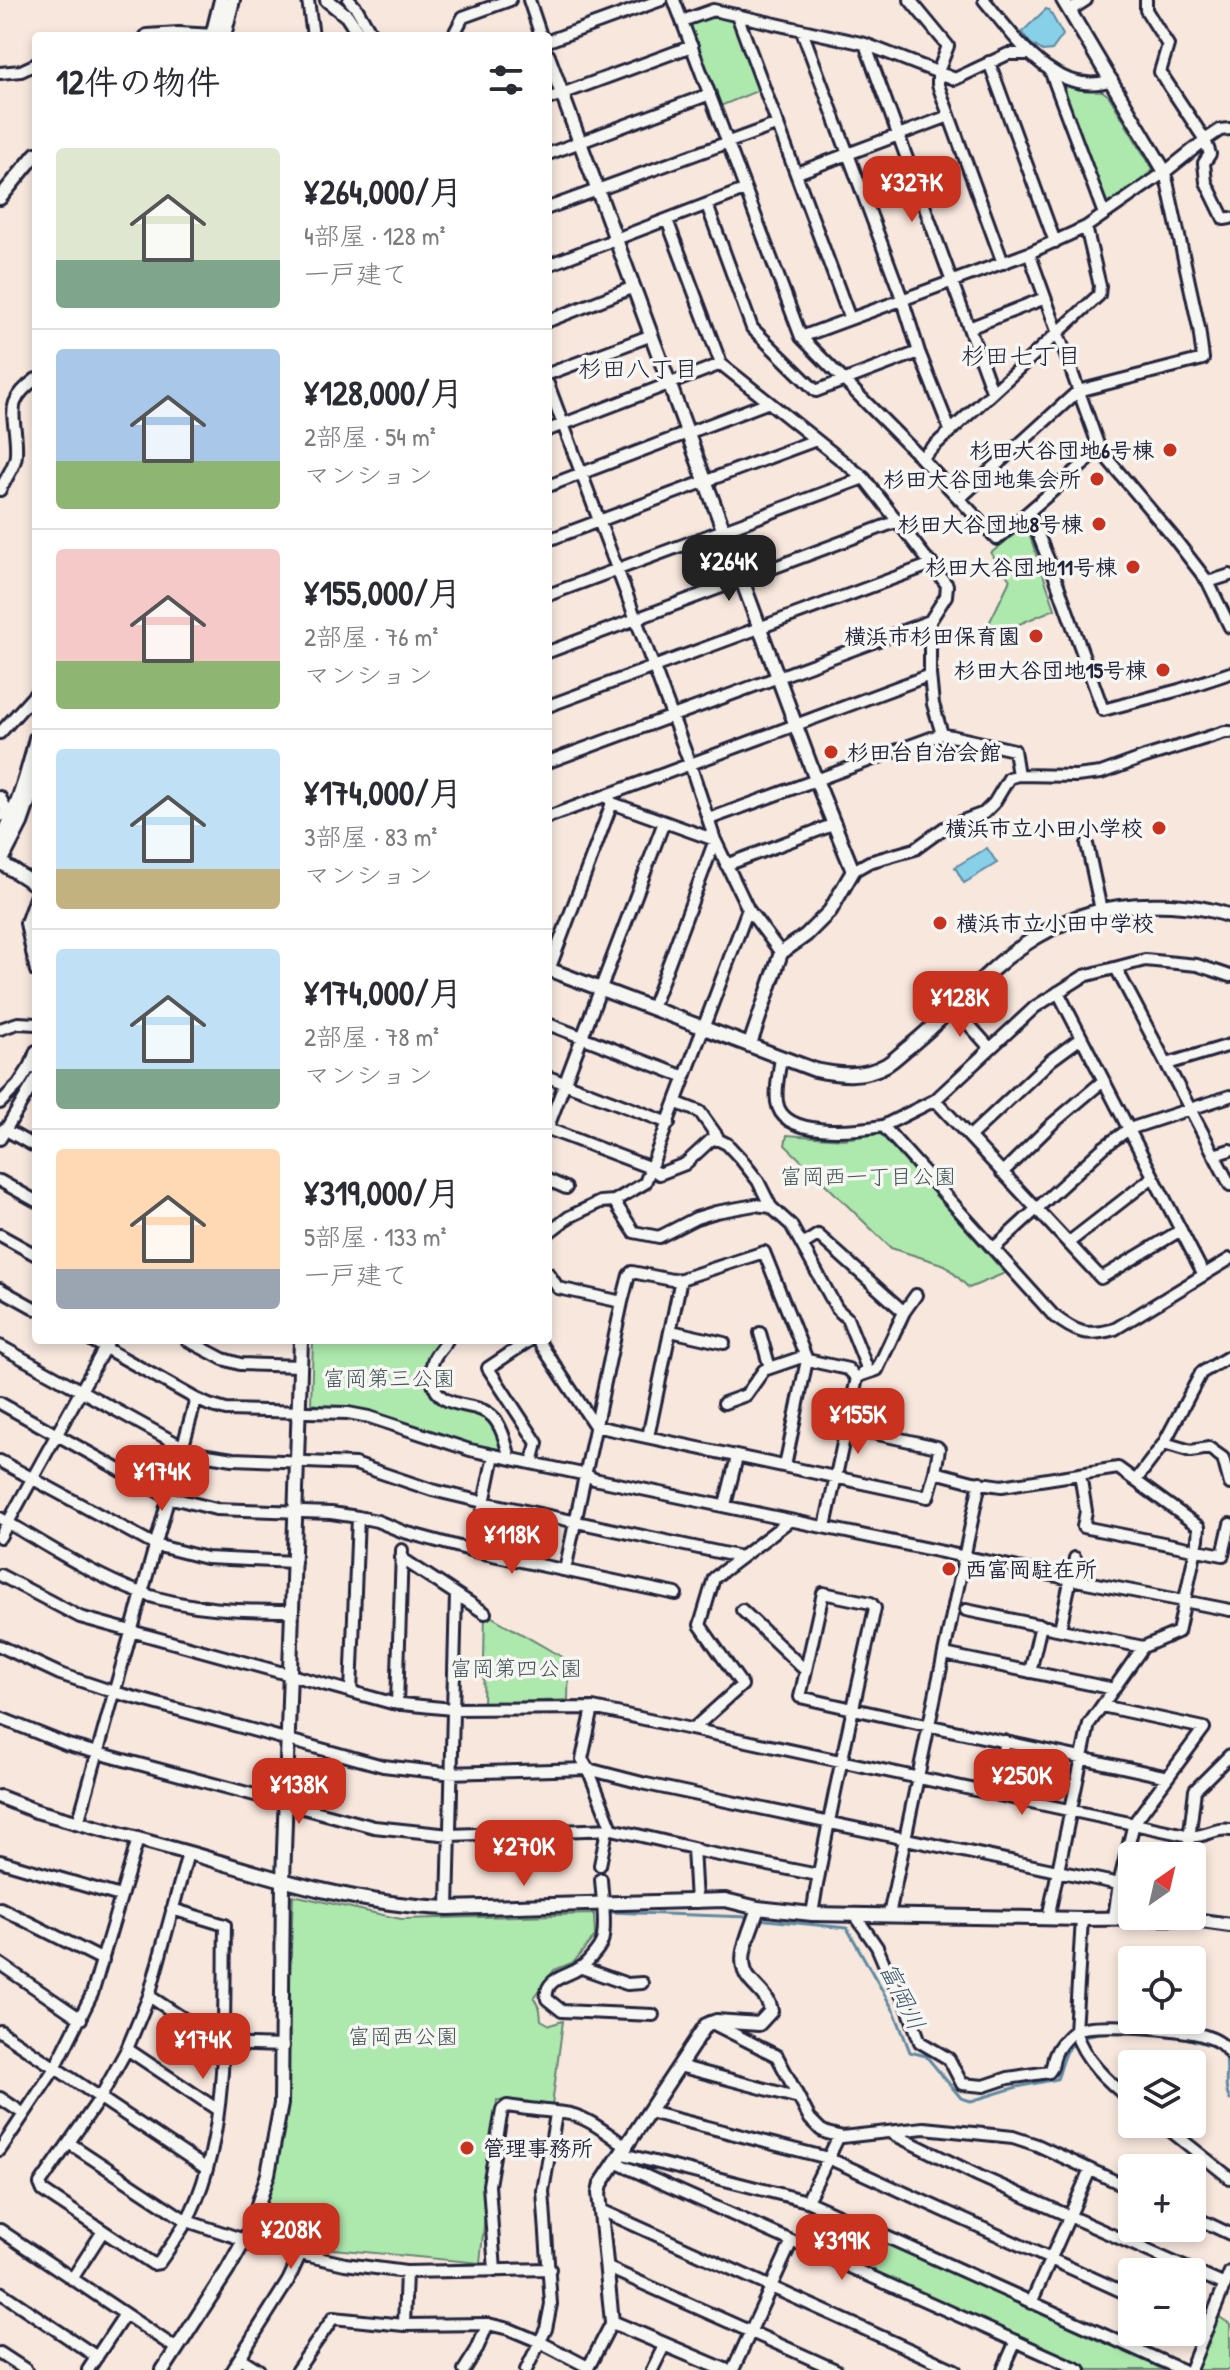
<!DOCTYPE html>
<html lang="ja">
<meta charset="utf-8">
<style>
body{margin:0;font-family:"Patrick Hand","Klee One",sans-serif;background:#f2f2f3;color:#2b2b33;height:100vh;display:flex;flex-direction:column;font-size:30px;white-space:nowrap}
*{box-sizing:border-box;margin:0}
p{font-size:26px;color:#7c7c81}
.icon{flex:none;width:44px;height:44px;fill:none;stroke:currentColor;stroke-width:2;stroke-linecap:round;stroke-linejoin:round}
.map{position:relative;flex:1;overflow:hidden}
.drawer{position:absolute;left:32px;top:32px;width:520px;height:1312px;display:flex;flex-direction:column;background:#fff;border-radius:8px;box-shadow:0 4px 12px #0003}
.drawer>*{flex:none}
.needle{width:52px;rotate:34deg}
.fabs{position:absolute;left:1118px;top:1842px;display:grid;gap:16px}
.fabs a{display:grid;place-items:center;width:88px;height:88px;border-radius:8px;background:#fff;box-shadow:0 4px 12px #0003;font-size:40px}
.price{position:absolute;translate:-50% -68px;padding:0 18px;border-radius:16px;background:#c8321e;color:#fff;font-size:26px;line-height:52px;filter:drop-shadow(0 2px 4px #0008)}
.price::after{content:'';position:absolute;left:50%;top:48px;width:24px;height:18px;margin-left:-12px;background:inherit;clip-path:polygon(0 0,100% 0,50% 100%)}
.price.active{background:#222;color:#fff}
ul{padding:0;list-style:none}
li{display:flex;align-items:center;gap:24px;height:200px;padding:0 24px}
li+li{border-top:2px solid #e1e1e2}
li span{display:grid;place-items:center;flex:none;width:224px;height:160px;border-radius:8px;color:#555}
li>.icon{margin-inline-start:auto}
span .icon{width:96px;height:96px;fill:#fffc;stroke-width:1}
li b{font-size:34px}
h2{display:flex;justify-content:space-between;align-items:center;height:96px;padding:0 24px;font-size:34px}
.map>svg:first-child{display:block}
.green{fill:#ade8ad;stroke:#688574;stroke-width:2}
.water{fill:#87d0e7;stroke:#5f8aa2;stroke-width:2}
.lines{fill:none;stroke-linecap:round;stroke-linejoin:round}
.stream{stroke:#5f8aa2;stroke-width:3}
.minor-casing{stroke:#22223b;stroke-width:16}
.tertiary-casing{stroke:#22223b;stroke-width:18}
.minor{stroke:#f6f6f2;stroke-width:10}
.tertiary{stroke:#f6f6f2;stroke-width:12}
.poi-dot{fill:#c8321e;stroke:#f6f6f2;stroke-width:3}
.labels{text-anchor:middle;dominant-baseline:central;stroke-width:7;stroke-linejoin:round;paint-order:stroke}
.poi-label{font-size:22px;font-weight:bold;fill:#22223b;stroke:#f6f6f2;text-anchor:end}
.park-label{font-size:22px;fill:#455458;stroke:#f6f6f2}
.neighbourhood-label{font-size:24px;fill:#22223b;stroke:#f6f6f2}
.water-label{font-size:24px;font-style:italic;fill:#40566f;stroke:#f6f6f2}
</style>
<div class="map">
<svg width="1230" height="2370" viewBox="0 0 1230 2370">
<rect width="100%" height="100%" fill="#f7e7dd"/>
<filter id="ink" filterUnits="userSpaceOnUse"><feTurbulence type="fractalNoise" baseFrequency=".0125" numOctaves="2"/><feDisplacementMap in="SourceGraphic" scale="16" xChannelSelector="R" yChannelSelector="G"/><feConvolveMatrix kernelMatrix="1 2 1 2 8 2 1 2 1" color-interpolation-filters="sRGB"/></filter>
<g filter="url(#ink)">
<path class="green" d="M 715,15 L 738,22 L 762,89 L 718,107 L 689,25 Z
M 1061,79 L 1082,89 L 1102,91 L 1109,96 L 1153,170 L 1105,209 L 1058,83 Z
M 1026,525 L 1055,609 L 981,640 L 1010,580 L 991,553 Z
M 881,1134 L 1005,1273 L 969,1288 L 945,1265 L 891,1248 L 785,1145 L 787,1135 L 843,1139 Z
M 313,1340 L 441,1340 L 427,1360 L 427,1386 L 439,1403 L 449,1408 L 484,1415 L 494,1423 L 502,1448 L 498,1451 L 468,1445 L 369,1411 L 311,1404 Z
M 485,1613 L 569,1661 L 568,1700 L 483,1703 Z
M 293,1895 L 401,1919 L 594,1914 L 595,1936 L 574,1962 L 554,1970 L 534,1998 L 540,2010 L 541,2020 L 550,2025 L 563,2021 L 552,2106 L 497,2100 L 480,2263 L 312,2247 L 251,2235 L 275,2172 L 285,2107 Z
M 809,2207 L 1172,2370 L 1088,2370 L 798,2239 Z
M 1218,2316 L 1230,2324 L 1230,2370 L 1195,2370 Z"/>
<path class="water" d="M 1046,9 L 1049,10 L 1063,35 L 1052,50 L 1043,51 L 1030,43 L 1022,32 Z
M 987,848 L 997,863 L 964,883 L 955,867 Z"/>
<g class="lines">
<path class="stream" d="M 609,1912 L 749,1917
M 757,1919 L 847,1928 L 895,2013 L 910,2052 L 926,2056 L 961,2098 L 971,2101 L 1017,2087 L 1057,2079 C 1061,2070 1063,2056 1069,2048 C 1089,2025 1125,2034 1151,2033
M 1175,2035 L 1217,2047
M 1225,2055 C 1230,2070 1222,2087 1230,2100"/>
<defs>
<path id="minor" d="M 308,0 L 313,36
M 349,0 L 357,9 L 369,30 L 366,36
M 529,0 L 541,36
M 674,0 L 801,337 L 921,458 L 997,539 L 1100,450
M 910,0 L 948,46 L 938,72 L 938,85 L 1003,263
M 984,0 C 1015,37 1055,99 1112,80
M 1146,0 L 1146,10 L 1168,45 L 1160,72 L 1205,140 L 1210,154 L 1204,163 L 1206,182 L 1224,219 L 1230,218
M 1069,11 L 1086,0
M 737,15 L 850,319
M 682,21 L 713,10 L 865,44 L 955,79 L 1008,54 L 1028,54
M 802,31 L 903,301 L 919,352 L 950,430
M 453,36 L 463,17 L 510,0
M 548,41 L 661,0
M 865,44 L 992,391
M 989,62 L 1055,242
M 1050,70 L 1104,214
M 0,73 L 21,71 L 36,64
M 548,99 L 692,46
M 548,154 L 710,94
M 797,173 L 949,116
M 707,205 L 752,328 L 816,391 L 919,352
M 548,208 L 778,124
M 667,220 L 721,364 L 864,478 L 947,585 L 946,596 L 930,621 L 930,675 L 933,704 L 942,734
M 1029,253 L 1100,450 L 1174,538 L 1208,582 L 1230,627
M 548,265 L 744,190
M 548,321 L 634,287
M 969,328 L 1045,298
M 801,337 L 1029,253 L 1086,227 L 1165,172 L 1205,140 L 1220,130 L 1230,129
M 548,374 L 652,335
M 548,384 L 690,764 L 715,840 L 748,909 L 781,953
M 548,430 L 721,364
M 921,458 L 1099,295 L 1100,286 L 1086,227
M 548,486 L 769,402
M 0,490 C 5,479 16,465 16,454 C 18,417 0,405 36,379
M 959,499 L 1078,391 L 1203,359 L 1199,328 L 1165,172
M 1029,512 L 1054,574 L 1103,710 L 1179,690 L 1230,673
M 548,540 L 816,440
M 1208,582 L 1230,575
M 548,595 L 864,478
M 548,652 L 898,521
M 548,706 L 932,564
M 0,733 L 36,693
M 548,762 L 930,621
M 607,796 L 612,803 L 715,840 L 652,1008
M 0,797 L 7,811
M 0,816 L 15,808
M 548,817 L 930,675
M 709,819 L 942,734 L 1014,750 L 1018,775
M 1087,844 L 1101,910
M 726,865 L 835,824
M 853,871 L 869,862 L 915,849 L 944,828 L 984,813 L 994,803 L 1009,778 L 1018,775 L 1076,776 L 1101,773 L 1145,757 L 1225,732 L 1230,732
M 36,895 L 26,923 L 36,971
M 1116,968 L 1230,1185
M 549,970 L 612,803
M 1058,992 L 1204,1275
M 954,1008 L 990,1048
M 548,1024 L 685,1077
M 0,1029 L 18,1023 L 36,1024
M 781,1058 C 779,1072 775,1088 777,1102 C 782,1139 857,1130 883,1126 L 1053,1315 C 1076,1333 1087,1337 1115,1329 L 1230,1259
M 1167,1064 L 1230,1045
M 31,1065 L 36,1051
M 548,1077 L 669,1123
M 935,1100 L 1101,1278 L 1181,1230
M 0,1103 L 18,1085 L 31,1065 L 36,1069
M 677,1103 L 700,1112 L 717,1136 L 717,1140
M 883,1126 L 935,1100 L 1035,1007 L 1084,976 L 1145,960 L 1197,965 L 1230,976
M 548,1127 L 664,822
M 4,1129 L 36,1147
M 548,1129 L 651,1168 L 659,1174 L 685,1164 L 712,1139 L 719,1140 L 727,1144 L 740,1158 L 758,1181 L 771,1207 L 791,1225 L 837,1309 L 847,1318 L 867,1368 L 862,1375 L 857,1378 L 848,1369 L 807,1360 L 764,1252 L 681,1279 L 672,1280 L 632,1272 L 629,1275 L 622,1302 L 565,1570
M 970,1136 L 1051,1060 L 1081,1038
M 0,1139 L 36,1079
M 1214,1155 L 1230,1150
M 1002,1173 L 1052,1124 L 1103,1081
M 548,1180 L 566,1188
M 0,1181 L 36,1201
M 614,1201 L 634,1232 L 659,1237 L 696,1218 L 716,1212 L 755,1205 L 771,1207
M 548,1233 L 569,1217 L 600,1202 L 614,1201 L 645,1183 L 748,909
M 0,1235 L 36,1255
M 1068,1243 L 1153,1177
M 802,1245 L 818,1235 L 904,1312
M 994,1248 L 1104,1147 L 1129,1129 L 1230,1096
M 548,1273 L 558,1288 L 622,1302
M 0,1289 L 36,1309
M 671,1331 L 724,1343
M 760,1333 L 770,1368
M 91,1340 L 196,1399 L 209,1405 L 226,1410 L 348,1413 L 369,1417 L 470,1450 L 587,1475 L 594,1479 L 1071,1579 L 1230,1610
M 187,1340 L 223,1359 L 240,1364 L 300,1366
M 447,1340 C 443,1347 436,1353 433,1361 C 431,1367 431,1373 432,1380 C 439,1413 475,1399 493,1417 C 503,1428 506,1445 510,1458
M 530,1340 L 488,1368 L 537,1443 L 532,1463
M 538,1340 L 595,1426 L 928,1497 L 935,1472 L 973,1482 L 1002,1486 L 1118,1468 L 1199,1527 L 1198,1539 L 1178,1632 L 1143,1647 L 1089,1724 L 1048,1918
M 0,1346 L 183,1447 L 201,1454 L 233,1459 L 355,1464 L 432,1490 L 483,1502 L 741,1557
M 862,1375 L 877,1370 L 904,1312 L 916,1295
M 0,1403 L 168,1497 L 216,1509 L 331,1513 L 358,1517 L 377,1521 L 404,1532 L 474,1551 L 676,1594
M 724,1403 L 746,1395 L 764,1370 L 805,1356
M 846,1427 L 937,1447 L 939,1449 L 935,1472
M 648,1437 L 681,1279
M 1164,1443 L 1191,1451 L 1209,1448 L 1223,1458 L 1230,1484
M 0,1461 L 155,1545 L 206,1558 L 295,1562
M 785,1466 L 807,1360
M 1080,1474 L 1086,1511 L 1083,1527 L 1223,1555 L 1230,1524
M 1136,1480 L 1164,1443 L 1201,1373 L 1230,1356
M 725,1505 L 737,1457
M 0,1518 C 45,1544 92,1575 141,1593 C 190,1610 242,1611 293,1611
M 825,1527 L 857,1378
M 0,1537 L 109,1340
M 474,1551 L 494,1455
M 401,1558 L 485,1613
M 0,1575 L 80,1617 L 392,1703 L 452,1709 L 593,1708 L 1190,1836 C 1205,1838 1215,1827 1230,1830
M 742,1610 L 805,1670
M 966,1610 L 1143,1647
M 1060,1629 L 1075,1558
M 0,1646 L 60,1674 L 114,1692 L 383,1766 L 445,1773 L 588,1769 L 646,1784 L 1119,1884
M 944,1654 L 1114,1689
M 1030,1672 L 1041,1625
M 351,1692 L 358,1517
M 397,1704 L 402,1550
M 1102,1706 L 1204,1728 L 1134,1823 L 1119,1884 L 1114,1917
M 593,1708 L 582,1759 L 588,1769 L 612,1829
M 0,1718 L 68,1745 L 374,1827 L 450,1835 L 612,1829 L 693,1848 L 699,1851 L 818,1875
M 693,1729 L 742,1685 L 700,1625 L 714,1578 L 789,1521
M 994,1793 L 1005,1741
M 78,1823 L 196,1399
M 693,1848 L 696,1902
M 1187,1856 L 1195,1790 L 1230,1755
M 0,1861 L 120,1896
M 1125,1864 L 1131,1867 L 1128,1880 L 1132,1881
M 600,1865 L 607,1830
M 601,1879 C 602,1896 606,1920 603,1937 C 602,1947 592,1956 586,1963 C 574,1977 543,1975 547,1999 L 562,2011 L 653,2015
M 0,1908 L 103,1960
M 448,1908 L 456,1594
M 172,1909 L 225,1925 C 223,2015 231,2141 186,2222 C 178,2236 168,2250 159,2263 L 153,2264 L 43,2191 L 40,2184 L 100,2098 L 127,2049 L 149,1996 L 188,1853
M 812,1914 C 829,1811 853,1710 875,1608 L 871,1603 L 823,1593 L 800,1697 C 922,1725 1046,1750 1168,1777
M 855,1915 L 877,1947 L 891,1980 L 905,2000 L 920,2042 L 949,2059 L 962,2084 L 984,2086 L 1008,2078 L 1049,2072 C 1054,2066 1052,2062 1055,2055 C 1058,2046 1067,2037 1074,2031 C 1089,2021 1187,2029 1205,2036 C 1215,2039 1225,2045 1230,2054
M 889,1915 L 980,1482
M 1082,1919 L 1075,2031 C 1084,2060 1108,2082 1132,2101
M 0,1964 L 81,2019
M 582,1968 L 627,1984 L 642,1983
M 149,1996 L 222,2044 L 283,2046
M 710,2022 L 777,2056 L 810,2119 L 821,2130 L 827,2133 L 842,2137 L 924,2128 L 1013,2137 L 1037,2145 L 1132,2189
M 0,2031 L 207,2169
M 127,2049 L 218,2110
M 679,2066 L 799,2098
M 0,2098 L 24,2114
M 649,2112 L 828,2158 L 1132,2296
M 1162,2124 L 1230,2178
M 891,2133 L 979,2176 L 1225,2285
M 69,2143 L 187,2221 L 260,2245 L 345,2264 L 406,2272 L 550,2269
M 0,2150 L 55,2068 L 92,1994 L 138,1839
M 623,2154 L 807,2201 L 1182,2370
M 617,2163 L 1080,2370
M 807,2201 L 839,2136
M 601,2210 L 955,2370
M 1192,2216 L 1230,2234
M 0,2230 L 177,2349
M 606,2267 L 836,2370
M 495,2271 L 489,2185 L 502,2110 L 507,2106 C 526,2109 545,2111 564,2113 C 586,2115 609,2135 627,2147
M 72,2279 L 103,2231
M 0,2292 L 97,2357
M 1031,2303 L 1090,2170
M 1192,2323 L 1207,2329
M 404,2325 L 406,2272
M 0,2353 L 26,2370
M 240,2358 L 259,2370
M 88,2370 L 125,2314
M 232,2370 L 288,2281 L 300,2255
M 297,2370 L 333,2318 L 404,2325 L 488,2324 L 509,2329 L 540,2342 L 588,2367
M 464,2370 L 476,2351 L 488,2324
M 526,2370 L 546,2329 L 551,2304 L 543,2191 L 556,2114
M 587,2370 L 612,2322
M 652,2370 L 665,2344
M 733,2370 L 792,2241
M 1003,2370 L 1016,2341
M 1190,2370 L 1230,2272"/>
<path id="tertiary" d="M 327,0 L 347,16 L 360,36
M 1063,0 L 1165,172
M 147,36 L 179,34 L 215,36
M 212,36 L 221,0
M 224,36 L 233,0
M 548,56 L 816,780 L 853,871 L 830,911 L 806,935 L 781,953 L 750,1044
M 0,198 L 36,154
M 0,843 C 16,810 28,774 36,738
M 0,862 L 36,885
M 0,864 L 21,823 L 36,780
M 548,969 L 815,1070 C 839,1075 863,1078 886,1065 C 893,1061 899,1055 905,1050 C 936,1026 962,997 991,971 C 1018,946 1055,923 1091,913 C 1129,901 1192,902 1230,916
M 0,1797 L 36,1811 C 89,1826 143,1840 196,1855 C 279,1880 361,1905 448,1908 L 725,1900 L 758,1908 L 812,1914 L 1082,1919 L 1180,1918 L 1230,1925
M 163,2370 L 227,2271 L 249,2232 L 268,2174 L 281,2104 L 283,1881 L 301,1340
M 725,2370 L 612,2322 L 599,2193 L 601,2184 L 706,2025 L 716,2021 L 759,2024 L 771,2011 C 769,1997 759,1991 750,1980 C 733,1961 752,1929 758,1908"/>
</defs>
<use href="#minor" class="minor-casing"/>
<use href="#tertiary" class="tertiary-casing"/>
<use href="#minor" class="minor"/>
<use href="#tertiary" class="tertiary"/>
</g>
</g>
<g class="poi-dot">
<circle cx="1170" cy="450" r="8"/>
<circle cx="1097" cy="479" r="8"/>
<circle cx="1099" cy="524" r="8"/>
<circle cx="1133" cy="567" r="8"/>
<circle cx="1036" cy="636" r="8"/>
<circle cx="1163" cy="670" r="8"/>
<circle cx="831" cy="752" r="8"/>
<circle cx="1159" cy="828" r="8"/>
<circle cx="940" cy="923" r="8"/>
<circle cx="949" cy="1569" r="8"/>
<circle cx="467" cy="2148" r="8"/>
</g>
<g class="labels">
<g class="poi-label">
<text x="1154" y="450">杉田大谷団地6号棟</text>
<text x="1081" y="479">杉田大谷団地集会所</text>
<text x="1083" y="524">杉田大谷団地8号棟</text>
<text x="1117" y="567">杉田大谷団地11号棟</text>
<text x="1020" y="636">横浜市杉田保育園</text>
<text x="1147" y="670">杉田大谷団地15号棟</text>
<text x="847" y="752" text-anchor="start">杉田台自治会館</text>
<text x="1143" y="828">横浜市立小田小学校</text>
<text x="956" y="923" text-anchor="start">横浜市立小田中学校</text>
<text x="965" y="1569" text-anchor="start">西富岡駐在所</text>
<text x="483" y="2148" text-anchor="start">管理事務所</text>
</g>
<g class="park-label">
<text x="868" y="1176">富岡西一丁目公園</text>
<text x="389" y="1378">富岡第三公園</text>
<text x="516" y="1668">富岡第四公園</text>
<text x="403" y="2036">富岡西公園</text>
</g>
<g class="neighbourhood-label">
<text x="1021" y="355">杉田七丁目</text>
<text x="638" y="368">杉田八丁目</text>
</g>
<g class="water-label">
<text transform="translate(903 1996) rotate(64)">富岡川</text>
</g>
</g>
</svg>
<div class="fabs">
<a><svg class="needle" viewBox="-14 -14 28 28"><path d="M0-13l5 13h-10z" fill="#e53935"/><path d="M0 13l5-13h-10z" fill="#7c7c81"/></svg></a>
<a><svg class="icon" aria-label="locate" viewBox="0 0 24 24"><circle cx="12" cy="12" r="6"/><path d="M12 2v4M12 18v4M2 12h4M18 12h4"/></svg></a>
<a><svg class="icon" aria-label="layers" viewBox="0 0 24 24"><path d="M12 4l9 5-9 5-9-5zM3 14l9 5 9-5"/></svg></a>
<a>+</a>
<a>−</a>
</div>
<b class="price" style="left:912px;top:224px">¥327K</b>
<b class="price active" style="left:729px;top:603px">¥264K</b>
<b class="price" style="left:960px;top:1039px">¥128K</b>
<b class="price" style="left:858px;top:1456px">¥155K</b>
<b class="price" style="left:162px;top:1513px">¥174K</b>
<b class="price" style="left:512px;top:1576px">¥118K</b>
<b class="price" style="left:1022px;top:1817px">¥250K</b>
<b class="price" style="left:299px;top:1826px">¥138K</b>
<b class="price" style="left:524px;top:1888px">¥270K</b>
<b class="price" style="left:203px;top:2081px">¥174K</b>
<b class="price" style="left:291px;top:2271px">¥208K</b>
<b class="price" style="left:842px;top:2282px">¥319K</b>
<section class="drawer">
<h2>12件の物件<svg class="icon" aria-label="filters" viewBox="0 0 24 24"><path d="M4 7h16M4 17h16"/><circle cx="9" cy="7" r="2"/><circle cx="15" cy="17" r="2"/></svg></h2>
<ul>
<li><span style="background:linear-gradient(#dfe7d0 70%,#7fa58c 0)"><svg class="icon" aria-label="home" viewBox="0 0 24 24"><path d="M3 11l9-7 9 7M6 9v11h12V9"/></svg></span><div><b>¥264,000/月</b><p>4部屋 · 128 m²</p><p>一戸建て</p></div></li>
<li><span style="background:linear-gradient(#a9c7e8 70%,#8fb573 0)"><svg class="icon" aria-label="home" viewBox="0 0 24 24"><path d="M3 11l9-7 9 7M6 9v11h12V9"/></svg></span><div><b>¥128,000/月</b><p>2部屋 · 54 m²</p><p>マンション</p></div></li>
<li><span style="background:linear-gradient(#f6c9c9 70%,#8fb573 0)"><svg class="icon" aria-label="home" viewBox="0 0 24 24"><path d="M3 11l9-7 9 7M6 9v11h12V9"/></svg></span><div><b>¥155,000/月</b><p>2部屋 · 76 m²</p><p>マンション</p></div></li>
<li><span style="background:linear-gradient(#bfe0f5 75%,#c2b280 0)"><svg class="icon" aria-label="home" viewBox="0 0 24 24"><path d="M3 11l9-7 9 7M6 9v11h12V9"/></svg></span><div><b>¥174,000/月</b><p>3部屋 · 83 m²</p><p>マンション</p></div></li>
<li><span style="background:linear-gradient(#bfe0f5 75%,#7fa58c 0)"><svg class="icon" aria-label="home" viewBox="0 0 24 24"><path d="M3 11l9-7 9 7M6 9v11h12V9"/></svg></span><div><b>¥174,000/月</b><p>2部屋 · 78 m²</p><p>マンション</p></div></li>
<li><span style="background:linear-gradient(#ffd9b3 75%,#9aa5b1 0)"><svg class="icon" aria-label="home" viewBox="0 0 24 24"><path d="M3 11l9-7 9 7M6 9v11h12V9"/></svg></span><div><b>¥319,000/月</b><p>5部屋 · 133 m²</p><p>一戸建て</p></div></li>
</ul>
</section>
</div>
